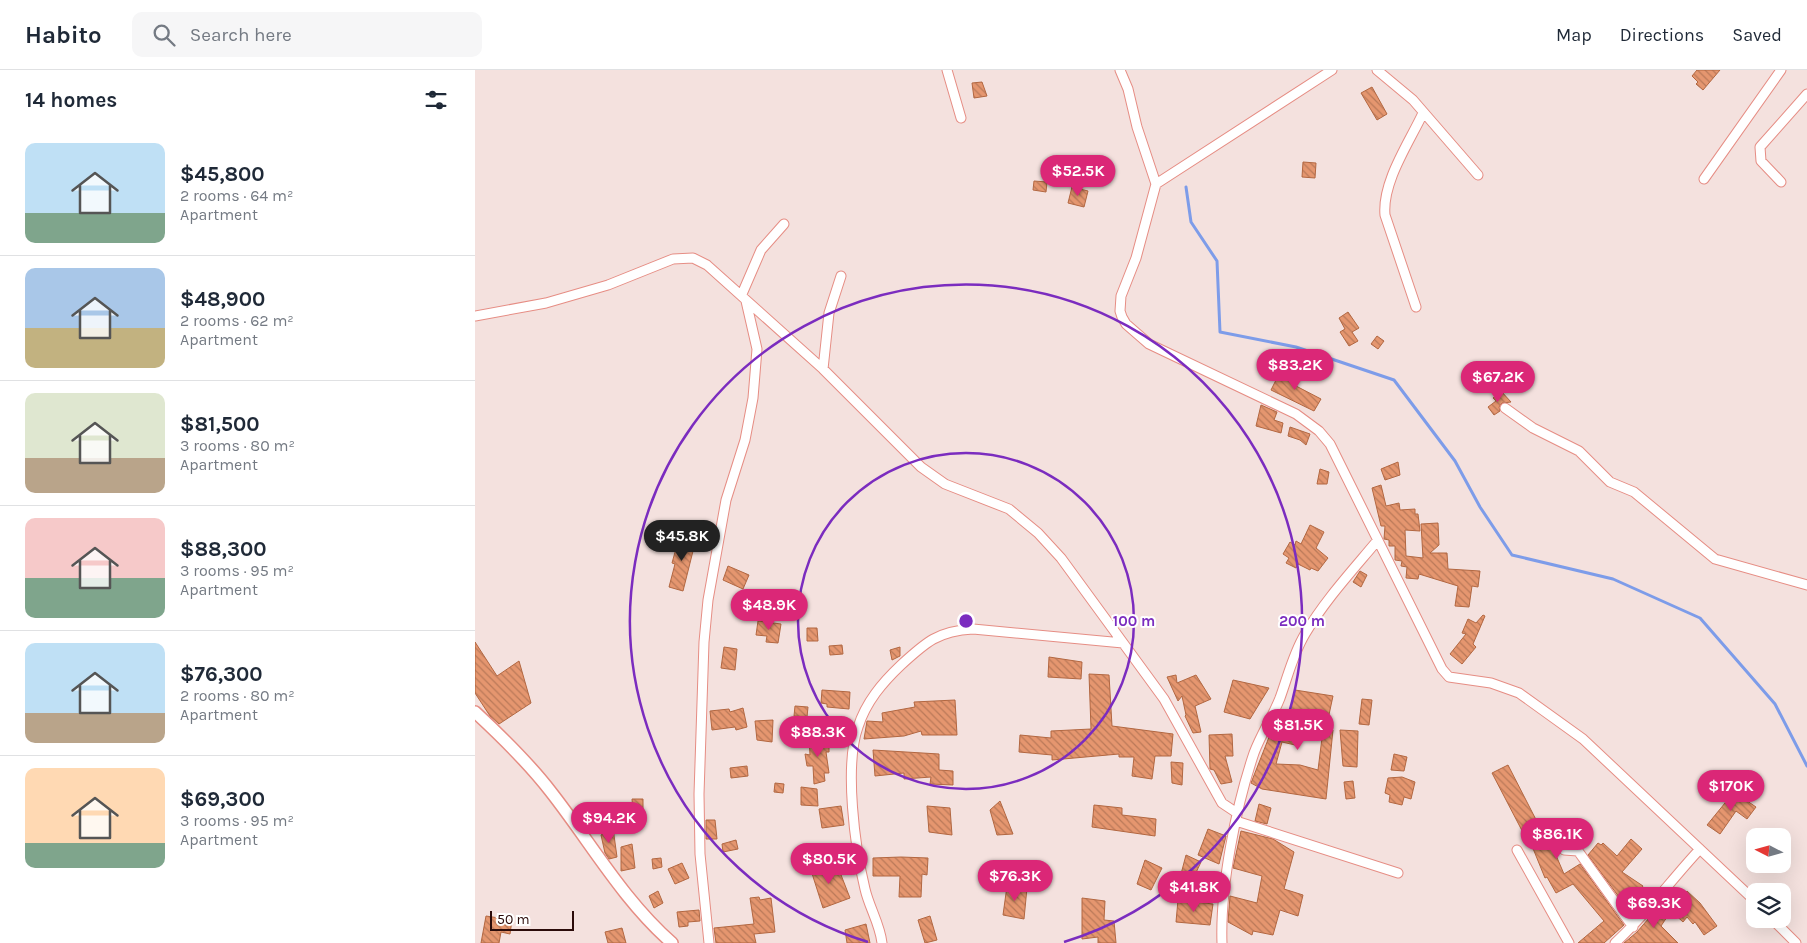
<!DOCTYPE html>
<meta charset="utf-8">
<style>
body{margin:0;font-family:Karla,sans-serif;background:#f6f6f7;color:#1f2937;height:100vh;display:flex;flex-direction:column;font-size:19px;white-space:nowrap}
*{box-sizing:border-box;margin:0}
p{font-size:16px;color:#747a83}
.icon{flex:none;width:28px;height:28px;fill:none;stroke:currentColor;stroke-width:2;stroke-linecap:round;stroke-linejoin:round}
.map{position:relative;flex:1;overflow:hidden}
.panel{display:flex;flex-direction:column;background:#fff;width:475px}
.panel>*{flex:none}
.needle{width:32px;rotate:276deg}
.tools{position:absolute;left:1271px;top:758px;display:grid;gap:10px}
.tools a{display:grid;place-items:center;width:45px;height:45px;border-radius:10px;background:#fff;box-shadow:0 5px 20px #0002;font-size:25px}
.scale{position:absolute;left:15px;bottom:12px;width:84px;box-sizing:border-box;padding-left:5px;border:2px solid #2b0b09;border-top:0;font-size:14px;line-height:18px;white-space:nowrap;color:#2b0b09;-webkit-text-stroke:4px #fff;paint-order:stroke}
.price{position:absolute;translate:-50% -42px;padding:0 11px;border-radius:18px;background:#db2777;color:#fff;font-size:16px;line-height:32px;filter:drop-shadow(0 1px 2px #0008)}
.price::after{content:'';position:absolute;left:50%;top:30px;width:15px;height:11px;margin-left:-8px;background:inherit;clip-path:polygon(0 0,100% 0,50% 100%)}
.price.active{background:#222;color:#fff}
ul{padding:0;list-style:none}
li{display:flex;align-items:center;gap:15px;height:125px;padding:0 25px}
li+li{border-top:1px solid #e0e1e3}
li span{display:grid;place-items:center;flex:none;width:140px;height:100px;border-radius:10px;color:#555}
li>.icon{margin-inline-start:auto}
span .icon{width:60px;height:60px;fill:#fffc;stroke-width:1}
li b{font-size:21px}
h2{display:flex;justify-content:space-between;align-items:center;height:60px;padding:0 25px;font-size:21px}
header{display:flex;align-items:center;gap:30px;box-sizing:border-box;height:70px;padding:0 25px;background:#fff;border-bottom:1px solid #e0e1e3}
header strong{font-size:24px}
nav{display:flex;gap:28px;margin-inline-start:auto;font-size:18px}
.search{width:350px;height:45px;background:#f6f6f7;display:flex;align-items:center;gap:12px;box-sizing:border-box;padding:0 18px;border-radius:10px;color:#747a83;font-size:19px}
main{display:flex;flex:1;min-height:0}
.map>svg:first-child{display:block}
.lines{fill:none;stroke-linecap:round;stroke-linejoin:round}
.stream{stroke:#7d9ce9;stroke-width:3}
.building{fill:url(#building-back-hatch);stroke:#b26741}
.minor-casing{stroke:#e68d84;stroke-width:11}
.tertiary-casing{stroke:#e68d84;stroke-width:14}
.minor{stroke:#fff;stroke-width:9}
.tertiary{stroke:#fff;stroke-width:11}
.ring{fill:none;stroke:#7b2cbf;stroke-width:2.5}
.centre{fill:#7b2cbf;stroke:#fff;stroke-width:2.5}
.ring-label{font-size:15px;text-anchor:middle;font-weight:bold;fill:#7b2cbf;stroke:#fff;stroke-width:4;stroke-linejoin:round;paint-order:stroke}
</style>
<header>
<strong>Habito</strong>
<div class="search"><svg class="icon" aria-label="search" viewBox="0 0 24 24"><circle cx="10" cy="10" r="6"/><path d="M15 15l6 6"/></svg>Search here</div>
<nav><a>Map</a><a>Directions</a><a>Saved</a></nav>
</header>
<main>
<section class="panel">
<h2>14 homes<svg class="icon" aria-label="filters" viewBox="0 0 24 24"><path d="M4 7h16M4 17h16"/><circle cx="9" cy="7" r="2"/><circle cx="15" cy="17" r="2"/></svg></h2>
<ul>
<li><span style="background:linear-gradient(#bfe0f5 70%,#7fa58c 0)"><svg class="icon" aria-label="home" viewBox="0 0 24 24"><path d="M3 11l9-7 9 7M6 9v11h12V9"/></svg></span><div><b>$45,800</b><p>2 rooms · 64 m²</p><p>Apartment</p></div></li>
<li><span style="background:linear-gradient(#a9c7e8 60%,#c2b280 0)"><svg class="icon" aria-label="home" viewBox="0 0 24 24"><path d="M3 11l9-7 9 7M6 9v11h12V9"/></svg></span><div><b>$48,900</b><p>2 rooms · 62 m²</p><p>Apartment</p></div></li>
<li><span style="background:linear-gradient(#dfe7d0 65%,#b9a48a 0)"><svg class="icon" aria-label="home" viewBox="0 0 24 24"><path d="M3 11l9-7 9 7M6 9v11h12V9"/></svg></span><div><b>$81,500</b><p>3 rooms · 80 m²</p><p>Apartment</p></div></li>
<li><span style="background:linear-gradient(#f6c9c9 60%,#7fa58c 0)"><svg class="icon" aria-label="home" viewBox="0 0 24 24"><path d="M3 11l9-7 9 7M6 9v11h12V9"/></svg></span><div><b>$88,300</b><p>3 rooms · 95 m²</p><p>Apartment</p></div></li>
<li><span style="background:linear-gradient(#bfe0f5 70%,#b9a48a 0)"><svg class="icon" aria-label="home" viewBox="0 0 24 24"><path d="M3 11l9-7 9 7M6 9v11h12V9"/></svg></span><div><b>$76,300</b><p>2 rooms · 80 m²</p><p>Apartment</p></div></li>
<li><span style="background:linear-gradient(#ffd9b3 75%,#7fa58c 0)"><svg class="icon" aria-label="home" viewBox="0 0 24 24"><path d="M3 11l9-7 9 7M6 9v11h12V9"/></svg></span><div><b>$69,300</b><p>3 rooms · 95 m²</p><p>Apartment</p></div></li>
</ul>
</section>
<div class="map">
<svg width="1332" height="873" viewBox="0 0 1332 873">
<defs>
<pattern id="building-back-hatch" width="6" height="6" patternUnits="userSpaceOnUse" patternTransform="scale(1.25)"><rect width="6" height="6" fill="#e5966f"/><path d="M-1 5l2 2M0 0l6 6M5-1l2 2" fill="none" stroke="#ba7959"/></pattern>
</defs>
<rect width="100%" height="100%" fill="#f4e1de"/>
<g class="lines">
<path class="stream" d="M 711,117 L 716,152 L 742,191 L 745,262 L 821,277 L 919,310 L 980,391 L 1005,437 L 1037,485 L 1138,509 L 1225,548 L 1300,634 L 1332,696"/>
</g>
<path class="building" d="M 1222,0 L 1245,0 L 1228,20 L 1221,14 L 1223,12 L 1217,6 Z
M 507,12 L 512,26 L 499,28 L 497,13 Z
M 897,17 L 912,44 L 902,50 L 886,23 Z
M 828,92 L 841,93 L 840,108 L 827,107 Z
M 559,111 L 572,112 L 571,122 L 558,120 Z
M 597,117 L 613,121 L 609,137 L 593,133 Z
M 873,242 L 884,258 L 877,262 L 883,271 L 874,276 L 865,262 L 870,259 L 864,248 Z
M 902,266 L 909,271 L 903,279 L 896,274 Z
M 816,300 L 827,306 L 821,316 L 846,329 L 839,341 L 796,320 L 803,306 L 811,310 Z
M 1026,321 L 1036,332 L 1027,333 L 1024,337 L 1025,341 L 1019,345 L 1013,337 L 1021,331 L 1018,328 Z
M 786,335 L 802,342 L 799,350 L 808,353 L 806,363 L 781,356 Z
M 815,357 L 835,364 L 831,375 L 825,370 L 813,366 Z
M 923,392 L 925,405 L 910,410 L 906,399 Z
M 845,399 L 854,402 L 852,414 L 842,414 Z
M 906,415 L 911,436 L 924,433 L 925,440 L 940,439 L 940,444 L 943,444 L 945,461 L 930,460 L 931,486 L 948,488 L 946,454 L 963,453 L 964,475 L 955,483 L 972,483 L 973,499 L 1005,501 L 1003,517 L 997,516 L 994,537 L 980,536 L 983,516 L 944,504 L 943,509 L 931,508 L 932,497 L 926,496 L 927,491 L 920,490 L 920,476 L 914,476 L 914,470 L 909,469 L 910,456 L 906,456 L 897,418 Z
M 835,455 L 849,462 L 841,478 L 853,488 L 843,501 L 836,498 L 835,500 L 823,494 L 821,498 L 811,493 L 814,488 L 808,484 L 815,472 L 820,475 L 821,471 L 826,474 Z
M 205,464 L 221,469 L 208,521 L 194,517 L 200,494 L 197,493 Z
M 253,496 L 274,505 L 268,519 L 248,510 Z
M 885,501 L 892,505 L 886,517 L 878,512 Z
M 1008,545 L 1010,546 L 998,574 L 1001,577 L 987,594 L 975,584 L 991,564 L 987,563 L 993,549 L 1001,553 Z
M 283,551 L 306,554 L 303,573 L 291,572 L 292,566 L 281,565 Z
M 332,558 L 342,558 L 343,571 L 332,571 Z
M 0,572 L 22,606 L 44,591 L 56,633 L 24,654 L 15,646 L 0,623 Z
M 367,575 L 368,584 L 355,585 L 354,576 Z
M 249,577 L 262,579 L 260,600 L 246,598 Z
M 425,577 L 425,586 L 417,590 L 415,580 Z
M 574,587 L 607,592 L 606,609 L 573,607 Z
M 614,604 L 634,605 L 637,656 L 698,664 L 696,686 L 680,686 L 677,709 L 657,706 L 659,687 L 644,687 L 644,684 L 577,690 L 577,685 L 544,682 L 545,665 L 576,668 L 576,661 L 616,659 Z
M 701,605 L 702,613 L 721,605 L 736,629 L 720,636 L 726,662 L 718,663 L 710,646 L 711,645 L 707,626 L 703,631 L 692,607 Z
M 758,610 L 794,618 L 775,649 L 749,642 Z
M 347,620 L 375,622 L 374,639 L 352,637 L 352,634 L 346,633 Z
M 820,620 L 858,626 L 852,654 L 827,650 L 820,675 L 807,672 L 801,694 L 825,695 L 843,700 L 848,660 L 858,660 L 851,729 L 787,719 L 776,713 L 796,662 L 819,661 L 810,659 Z
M 887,629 L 897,630 L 894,655 L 884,654 Z
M 480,630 L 482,665 L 447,665 L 446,661 L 429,666 L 389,669 L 392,651 L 408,652 L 407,643 L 440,637 L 439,632 Z
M 320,636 L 333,637 L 332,647 L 319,646 Z
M 268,638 L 272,657 L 261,660 L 260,657 L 237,660 L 235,641 L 254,639 L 255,642 Z
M 298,650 L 297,672 L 282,670 L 280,651 Z
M 865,660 L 883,661 L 882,697 L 868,696 Z
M 757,664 L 758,686 L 750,686 L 757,712 L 746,714 L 739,700 L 735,699 L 734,665 Z
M 334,668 L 354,668 L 354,682 L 351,682 L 354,703 L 349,703 L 350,711 L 339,714 L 338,696 L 332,696 L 330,684 L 335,685 Z
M 398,680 L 464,684 L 464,700 L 478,701 L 478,715 L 455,714 L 456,707 L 429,709 L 429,703 L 400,706 Z
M 919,684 L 932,687 L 929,701 L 916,700 Z
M 696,692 L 708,693 L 707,715 L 697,713 Z
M 1033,695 L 1075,777 L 1077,776 L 1089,804 L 1105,794 L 1149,855 L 1129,873 L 1103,873 L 1129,851 L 1098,814 L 1081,823 L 1072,807 L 1070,808 L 1057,776 L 1055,776 L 1017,703 Z
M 272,696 L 273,706 L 256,708 L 255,698 Z
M 927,707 L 940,712 L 936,729 L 929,727 L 927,735 L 914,732 L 915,725 L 910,723 L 913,708 Z
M 878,711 L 880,728 L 871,729 L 869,712 Z
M 300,713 L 309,714 L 308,723 L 299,722 Z
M 326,717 L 342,719 L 343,736 L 326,735 Z
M 1259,722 L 1281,737 L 1272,749 L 1261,741 L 1245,764 L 1232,755 Z
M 157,729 L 168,729 L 168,742 L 158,742 Z
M 525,731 L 538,764 L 522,765 L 515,740 Z
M 784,734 L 796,738 L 792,754 L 780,751 Z
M 619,735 L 647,738 L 647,745 L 681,749 L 680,766 L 617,757 Z
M 366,736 L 369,755 L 347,758 L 344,739 Z
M 452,736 L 475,738 L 477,765 L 454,762 Z
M 231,750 L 240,750 L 242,769 L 231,769 Z
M 138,758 L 142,787 L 134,789 L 130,783 L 126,765 Z
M 733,759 L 751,766 L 744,794 L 723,785 Z
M 766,761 L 798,769 L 819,782 L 809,819 L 828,825 L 823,846 L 805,840 L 798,865 L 778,861 L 777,865 L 753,852 L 755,826 L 782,833 L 787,806 L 758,798 Z
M 1156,769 L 1167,779 L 1147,802 L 1168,816 L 1162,825 L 1171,831 L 1163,841 L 1144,827 L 1113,785 L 1123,773 L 1126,775 L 1128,773 L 1142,786 Z
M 261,770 L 263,779 L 248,782 L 247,774 Z
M 157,774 L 160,798 L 146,801 L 146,777 Z
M 711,785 L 726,792 L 718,809 L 706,804 Z
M 426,787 L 453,788 L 452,805 L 447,804 L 446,827 L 424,827 L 425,806 L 398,806 L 398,788 Z
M 186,788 L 187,797 L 178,799 L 177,789 Z
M 670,790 L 687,798 L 676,820 L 662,814 Z
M 342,791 L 346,802 L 361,792 L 375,828 L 348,838 L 334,794 Z
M 207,793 L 214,808 L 200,814 L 193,799 Z
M 532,816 L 552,818 L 549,849 L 528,845 Z
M 183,821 L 188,833 L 179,838 L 174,826 Z
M 1212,821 L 1225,833 L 1242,856 L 1229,865 L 1220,852 L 1218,854 L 1212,847 L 1208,852 L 1195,840 Z
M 284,827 L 285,830 L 296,828 L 300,862 L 279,864 L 281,873 L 241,873 L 239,858 L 279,854 L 275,828 Z
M 607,828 L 630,831 L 629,850 L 639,851 L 641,873 L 623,873 L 623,867 L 607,869 Z
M 703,830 L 738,834 L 735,855 L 701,852 Z
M 1186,834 L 1196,841 L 1186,856 L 1203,873 L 1149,873 L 1162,862 Z
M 224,840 L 225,851 L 213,852 L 213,856 L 204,857 L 202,842 Z
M 11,846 L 37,850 L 35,864 L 26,862 L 24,873 L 6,873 Z
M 455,846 L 462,870 L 450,873 L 443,850 Z
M 391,854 L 395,873 L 372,873 L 370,860 Z
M 147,858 L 151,873 L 133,873 L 130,862 Z"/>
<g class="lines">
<defs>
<path id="minor" d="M 472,0 L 486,48
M 645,0 L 653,19 L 662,57 L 681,114 L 661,188 L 646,226 L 645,241 L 647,247 L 651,254 L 674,274 L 821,344 L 844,361 L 855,374 L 967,599 L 974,607 L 1016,613 L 1044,623 L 1108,669 L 1280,831
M 902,0 L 938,30 L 1003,105
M 1229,109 L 1306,0
M 1306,112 L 1286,91 L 1285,77 L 1332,24
M 681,114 L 857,0
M 267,224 L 286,180 L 309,154
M 941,237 L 910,145 C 907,112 934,73 948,43
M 0,246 L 71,233 L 133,215 L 198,189 L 218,188 L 232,195 L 348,299 L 446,397 L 470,414 L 534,439 L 563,463 L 586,488 L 689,629 L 747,733 L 762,743
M 348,299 L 354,243 L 366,206
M 1030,338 L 1058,358 L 1104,381 L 1135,412 L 1159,422 L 1240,489 L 1332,515
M 761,751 L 923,803
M 1042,780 L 1094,873
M 1089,780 L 1103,781 L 1158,857
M 1297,849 L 1321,873
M 234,873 L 225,784 L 224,724 L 229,572 L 233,530 L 251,430 L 270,370 L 278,328 L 282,279 L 271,231
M 407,873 C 405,854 394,837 390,819 C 380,778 369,696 383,657 C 391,632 407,613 426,595 C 451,572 463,561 498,559 L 648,573
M 747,873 C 745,817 761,736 779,683 C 786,664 798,646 805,628 C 813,606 818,584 830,564 C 850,530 877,501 902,471
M 1140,873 C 1171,845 1196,810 1225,779"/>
<path id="tertiary" d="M 0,642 C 27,667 53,692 76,722 C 116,773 148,830 197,873"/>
</defs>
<use href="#minor" class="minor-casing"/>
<use href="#tertiary" class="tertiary-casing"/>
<use href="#minor" class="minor"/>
<use href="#tertiary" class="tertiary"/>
</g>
<g class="ring">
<circle cx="491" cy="551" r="168"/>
<path d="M393 872A336 336 0 1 1 589 872"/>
</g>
<circle cx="491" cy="551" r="8" class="centre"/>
<g class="ring-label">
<text x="659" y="556">100 m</text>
<text x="827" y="556">200 m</text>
</g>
</svg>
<div class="tools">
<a><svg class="needle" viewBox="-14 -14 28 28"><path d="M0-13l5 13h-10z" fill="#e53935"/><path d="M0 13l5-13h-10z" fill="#747a83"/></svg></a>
<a><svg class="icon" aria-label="layers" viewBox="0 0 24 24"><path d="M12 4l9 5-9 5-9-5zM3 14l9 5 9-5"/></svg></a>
</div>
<div class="scale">50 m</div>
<b class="price" style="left:603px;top:127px">$52.5K</b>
<b class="price" style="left:820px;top:321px">$83.2K</b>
<b class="price" style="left:1023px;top:333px">$67.2K</b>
<b class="price active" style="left:207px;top:492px">$45.8K</b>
<b class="price" style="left:294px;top:561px">$48.9K</b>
<b class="price" style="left:823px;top:681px">$81.5K</b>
<b class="price" style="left:343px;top:688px">$88.3K</b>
<b class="price" style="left:1256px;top:742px">$170K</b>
<b class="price" style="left:134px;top:774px">$94.2K</b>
<b class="price" style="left:1082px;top:790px">$86.1K</b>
<b class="price" style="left:354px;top:815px">$80.5K</b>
<b class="price" style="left:540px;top:832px">$76.3K</b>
<b class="price" style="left:719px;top:843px">$41.8K</b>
<b class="price" style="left:1179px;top:859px">$69.3K</b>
</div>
</main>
